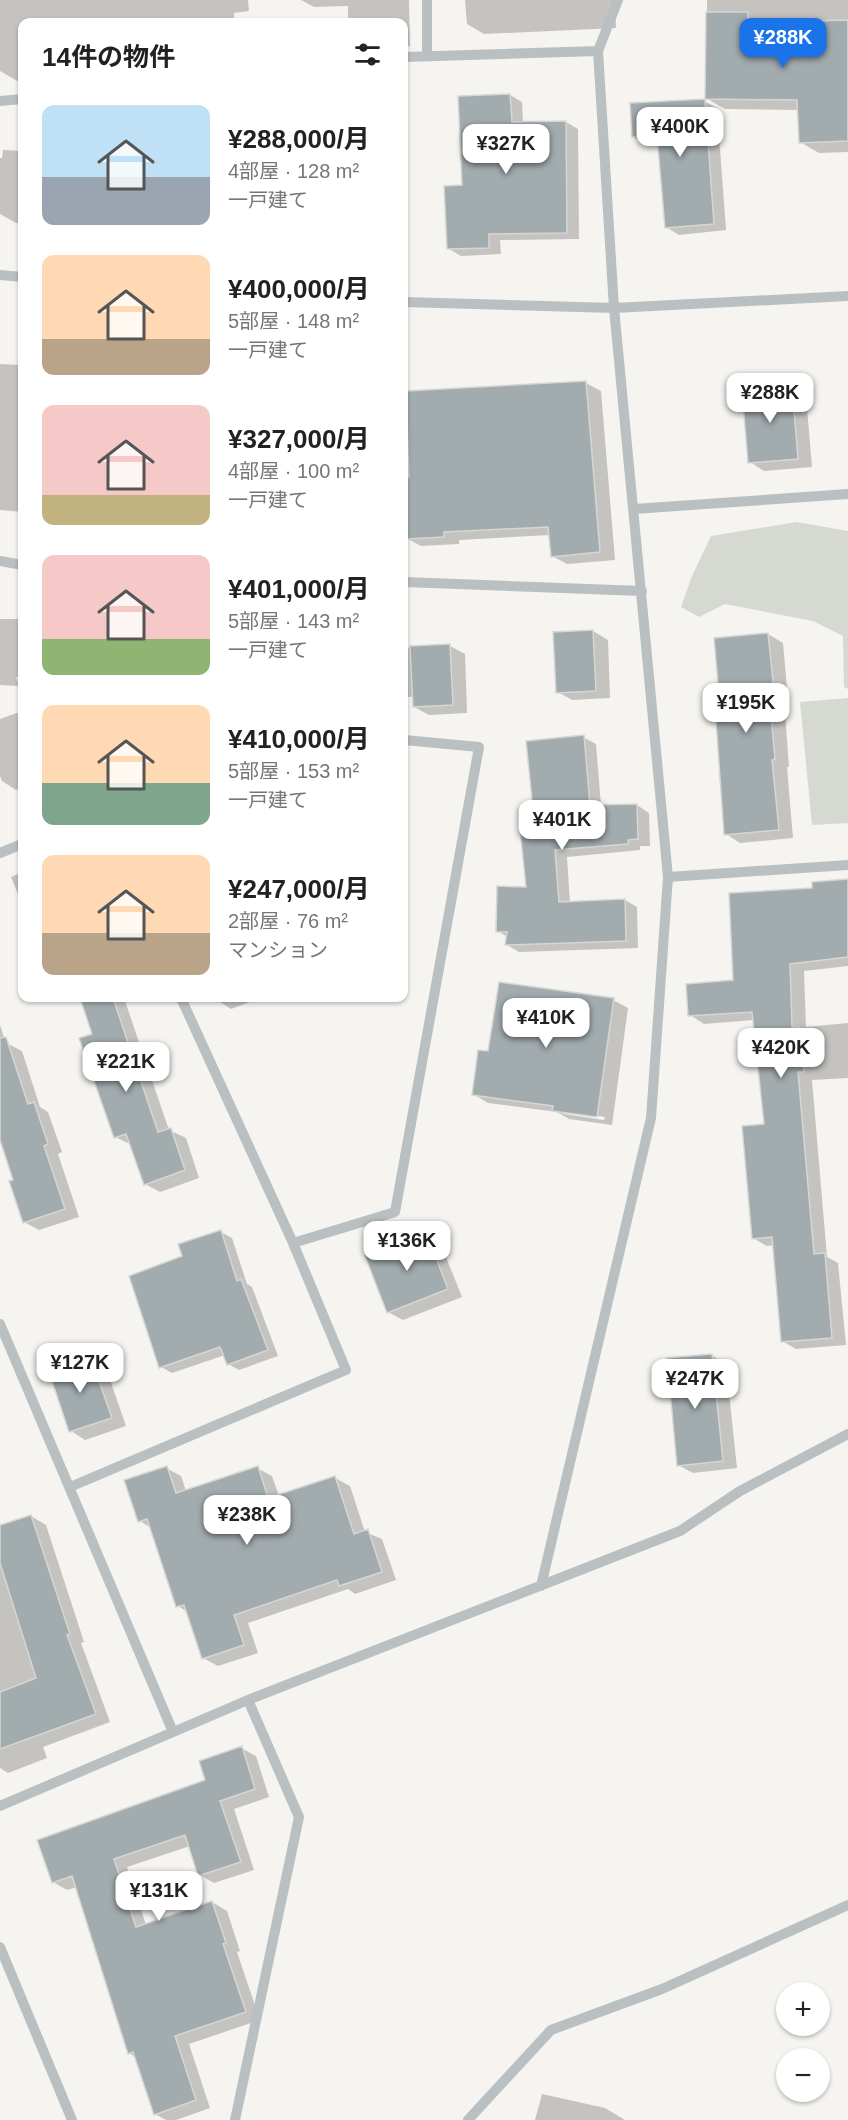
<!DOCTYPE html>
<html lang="ja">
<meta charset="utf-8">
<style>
body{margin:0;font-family:Helvetica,"Noto Sans JP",sans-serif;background:#f6f6f6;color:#222;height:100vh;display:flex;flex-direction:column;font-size:22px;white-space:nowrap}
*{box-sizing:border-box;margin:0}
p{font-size:20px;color:#767676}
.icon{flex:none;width:33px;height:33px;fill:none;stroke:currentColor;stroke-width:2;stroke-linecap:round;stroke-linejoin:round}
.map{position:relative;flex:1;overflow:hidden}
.side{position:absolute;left:18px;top:18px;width:390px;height:984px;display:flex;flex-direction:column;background:#fff;border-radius:12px;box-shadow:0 2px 4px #0004}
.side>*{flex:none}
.tools{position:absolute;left:776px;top:1982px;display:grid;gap:12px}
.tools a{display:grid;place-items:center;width:54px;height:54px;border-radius:50%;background:#fff;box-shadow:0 2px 4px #0004;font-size:30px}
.price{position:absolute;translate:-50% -51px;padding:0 14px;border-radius:12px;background:#fff;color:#222;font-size:20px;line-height:39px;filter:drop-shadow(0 2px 3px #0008)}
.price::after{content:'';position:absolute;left:50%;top:36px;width:18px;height:14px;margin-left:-9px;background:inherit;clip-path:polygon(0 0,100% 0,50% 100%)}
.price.on{background:#1a73e8;color:#fff}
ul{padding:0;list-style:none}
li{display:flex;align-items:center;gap:18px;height:150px;padding:0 24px}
li span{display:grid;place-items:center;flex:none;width:168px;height:120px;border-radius:12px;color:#555}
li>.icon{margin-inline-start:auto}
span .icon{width:72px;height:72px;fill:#fffc;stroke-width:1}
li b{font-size:26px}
h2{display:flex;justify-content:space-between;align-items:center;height:72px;padding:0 24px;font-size:26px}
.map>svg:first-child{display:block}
.green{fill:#d5d9d1}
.shadow{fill:#0003;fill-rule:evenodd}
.building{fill:#a2abae;stroke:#d6d6d4;stroke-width:1.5}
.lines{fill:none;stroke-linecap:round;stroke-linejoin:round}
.minor{stroke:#babfc1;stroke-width:10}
</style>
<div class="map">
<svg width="848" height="2120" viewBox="0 0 848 2120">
<rect width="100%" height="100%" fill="#f5f4f1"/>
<path class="green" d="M 797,522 L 848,531 L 848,689 L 844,687 L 843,636 L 813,621 L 725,604 L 699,617 L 681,607 L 692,576 L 711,536 Z
M 848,698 L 848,823 L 812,825 L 800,702 Z"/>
<path class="shadow" d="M 0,0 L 248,0 L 249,11 L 234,13 L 234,22 L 22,22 L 22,82 L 19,82 L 0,71 Z
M 301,0 L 409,0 L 410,46 L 404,46 L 404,22 L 348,22 L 348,6 L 314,7 Z
M 465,0 L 615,0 L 616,28 L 484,34 L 467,24 Z
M 707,0 L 848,0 L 848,152 L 819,153 L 800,142 L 799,110 L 725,109 L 706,98 Z
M 510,95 L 522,102 L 523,123 L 566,122 L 578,129 L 579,239 L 500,240 L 501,254 L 461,256 L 449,249 Z
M 704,101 L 717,108 L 726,230 L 679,235 L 666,227 L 659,143 L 646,144 L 633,137 Z
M 3,150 L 22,151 L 22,223 L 16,223 L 0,214 L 0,158 L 2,158 Z
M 0,364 L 22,365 L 22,512 L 0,510 Z
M 586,383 L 601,391 L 615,560 L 567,564 L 552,556 L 550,535 L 459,540 L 459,544 L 421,546 L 406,538 L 406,529 L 404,530 L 404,393 Z
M 792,387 L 806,396 L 812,467 L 764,471 L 750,462 Z
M 0,619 L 22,619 L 22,678 L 16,677 L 19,686 L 0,685 Z
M 593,631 L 608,640 L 610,698 L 572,700 L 558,692 Z
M 768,634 L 783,643 L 788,699 L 784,699 L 789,767 L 787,767 L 793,838 L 740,843 L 726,834 L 722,707 Z
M 450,646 L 465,654 L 467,713 L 429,715 L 414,707 L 414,697 L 404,697 L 404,648 Z
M 17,713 L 22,716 L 22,788 L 16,790 L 2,781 L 0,776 L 0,719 Z
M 583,737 L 596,744 L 601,806 L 637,805 L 649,813 L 650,846 L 640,846 L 640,850 L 567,857 L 570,903 L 625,900 L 637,907 L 638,948 L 519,952 L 507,945 L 508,937 L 497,931 L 528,888 L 535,810 Z
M 22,872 L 22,904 L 11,877 Z
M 848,881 L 848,966 L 804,971 L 806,1027 L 848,1023 L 848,1078 L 812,1080 L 827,1257 L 838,1263 L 846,1345 L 796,1349 L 782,1341 L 774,1245 L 767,1246 L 753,1238 L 765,1125 L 754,1020 L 704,1024 L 690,1015 L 735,982 L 814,890 Z
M 81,998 L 124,998 L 169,1130 L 186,1138 L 199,1178 L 160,1192 L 145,1184 L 132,1145 L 115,1137 L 94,1035 Z
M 214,998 L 261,998 L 231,1009 Z
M 613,1000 L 628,1008 L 612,1125 L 569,1119 L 557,1112 L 488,1103 L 473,1094 L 490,1053 ZM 561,1111 L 605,1117 L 604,1120 L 564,1114 Z
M 0,1025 L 6,1043 L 22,1051 L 40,1107 L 48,1112 L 62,1152 L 58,1154 L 79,1217 L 39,1230 L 24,1222 L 15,1181 L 0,1135 Z
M 221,1232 L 232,1238 L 247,1284 L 252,1287 L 278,1356 L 239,1370 L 228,1364 L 225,1355 L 172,1373 L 161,1367 Z
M 426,1233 L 440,1242 L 462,1297 L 403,1320 L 388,1312 Z
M 711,1355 L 726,1364 L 737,1468 L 693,1473 L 678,1465 Z
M 90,1356 L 105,1365 L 126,1426 L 85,1440 L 71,1431 Z
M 166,1468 L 181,1476 L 186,1491 L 257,1468 L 272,1476 L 279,1496 L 335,1478 L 350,1486 L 365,1532 L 382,1539 L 396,1580 L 355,1594 L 348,1589 L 248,1623 L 258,1653 L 218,1666 L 203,1658 L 189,1613 L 178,1606 L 151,1528 L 140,1521 Z
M 31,1516 L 46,1525 L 84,1642 L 81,1643 L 110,1722 L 43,1747 L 47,1758 L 8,1773 L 0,1768 L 0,1527 Z
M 241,1748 L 256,1756 L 269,1797 L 234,1809 L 254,1870 L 214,1883 L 200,1875 L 190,1846 L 127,1867 L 146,1925 L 212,1902 L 227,1911 L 240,1951 L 237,1952 L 260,2020 L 189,2044 L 210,2108 L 176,2120 L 166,2120 L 155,2114 L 137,2058 L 129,2053 L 77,1887 L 67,1890 L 53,1882 L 207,1781 Z
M 542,2094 L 605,2108 L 625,2120 L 535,2120 Z"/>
<path class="building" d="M 706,12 L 748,12 L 748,23 L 848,20 L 848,141 L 799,143 L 797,100 L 705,99 Z
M 510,94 L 512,122 L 566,121 L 567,233 L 489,234 L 489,248 L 447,249 L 444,186 L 462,185 L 458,96 Z
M 705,99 L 714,224 L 665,228 L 657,136 L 632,137 L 630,103 Z
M 586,381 L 600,552 L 551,557 L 548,527 L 444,532 L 444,537 L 405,539 L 404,477 L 409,477 L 406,391 Z
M 792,386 L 798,459 L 748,463 L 742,390 Z
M 593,630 L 596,691 L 556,693 L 553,632 Z
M 768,633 L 774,691 L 769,692 L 775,759 L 772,760 L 779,830 L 724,835 L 715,706 L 720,706 L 714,638 Z
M 450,644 L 453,705 L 413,707 L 410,646 Z
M 584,735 L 590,805 L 637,804 L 638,839 L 628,840 L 628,844 L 555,850 L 559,902 L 625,899 L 626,941 L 505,945 L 507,932 L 496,932 L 497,886 L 526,887 L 518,810 L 533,809 L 526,741 Z
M 848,879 L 848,957 L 790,964 L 792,1027 L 799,1027 L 804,1072 L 798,1072 L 814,1254 L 825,1253 L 832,1338 L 781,1342 L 772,1237 L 752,1239 L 742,1126 L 764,1124 L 752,1012 L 688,1016 L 686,984 L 733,980 L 729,893 L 812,888 L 812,882 Z
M 499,982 L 614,998 L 597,1117 L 552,1111 L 553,1106 L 472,1095 L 478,1050 L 488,1051 Z
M 80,998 L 113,998 L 158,1132 L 171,1128 L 185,1170 L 144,1185 L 126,1134 L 114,1138 L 79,1038 L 92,1034 Z
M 6,1037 L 28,1104 L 34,1102 L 48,1144 L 44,1146 L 65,1209 L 23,1223 L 9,1181 L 13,1180 L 0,1140 L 0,1038 Z
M 221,1230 L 237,1281 L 241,1279 L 268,1350 L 227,1365 L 220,1347 L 159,1368 L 129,1276 L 182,1256 L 178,1244 Z
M 426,1232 L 448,1289 L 387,1313 L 365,1256 Z
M 712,1354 L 723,1461 L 677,1466 L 667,1358 Z
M 90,1355 L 112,1418 L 69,1432 L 48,1369 Z
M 167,1466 L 176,1493 L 258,1466 L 268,1498 L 335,1476 L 354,1534 L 368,1529 L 382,1572 L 339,1586 L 337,1580 L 234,1615 L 244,1645 L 202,1659 L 184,1605 L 176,1607 L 147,1519 L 138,1522 L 124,1480 Z
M 31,1515 L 70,1634 L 67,1635 L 96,1714 L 0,1749 L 0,1692 L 36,1678 L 0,1563 L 0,1525 Z
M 242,1746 L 255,1789 L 220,1801 L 241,1862 L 198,1876 L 185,1835 L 114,1859 L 136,1927 L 212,1901 L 226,1943 L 223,1944 L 246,2012 L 175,2036 L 196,2100 L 154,2115 L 133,2052 L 128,2054 L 72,1876 L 52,1883 L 37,1840 L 205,1780 L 199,1761 Z"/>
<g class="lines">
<path class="minor" d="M 427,55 L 427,0
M 404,57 L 598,51
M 0,101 L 22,99
M 0,275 L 22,277
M 404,302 L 614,308 L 848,296
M 634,509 L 848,494
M 0,561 L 22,565
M 404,582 L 642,591
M 0,853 L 22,844
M 668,877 L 848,865
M 293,1243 L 395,1212 L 479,747 L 404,740
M 0,1324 L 173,1732
M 70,1487 L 346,1370 L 293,1243 L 181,998
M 541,1586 L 651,1118 L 668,877 L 614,308 L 598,51 L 618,0
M 0,1806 L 248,1700 L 680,1531 L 740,1491 L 848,1434
M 0,1947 L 72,2120
M 235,2120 L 299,1817 L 248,1700
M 468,2120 L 551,2030 L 662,1989 L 848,1905"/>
</g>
</svg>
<div class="tools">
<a>+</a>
<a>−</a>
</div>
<b class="price on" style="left:783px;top:69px">¥288K</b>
<b class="price" style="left:680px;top:158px">¥400K</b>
<b class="price" style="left:506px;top:175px">¥327K</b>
<b class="price" style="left:770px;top:424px">¥288K</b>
<b class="price" style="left:746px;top:734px">¥195K</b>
<b class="price" style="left:562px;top:851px">¥401K</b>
<b class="price" style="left:546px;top:1049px">¥410K</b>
<b class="price" style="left:781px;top:1079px">¥420K</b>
<b class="price" style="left:126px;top:1093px">¥221K</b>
<b class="price" style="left:407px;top:1272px">¥136K</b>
<b class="price" style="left:80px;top:1394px">¥127K</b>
<b class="price" style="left:695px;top:1410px">¥247K</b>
<b class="price" style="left:247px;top:1546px">¥238K</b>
<b class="price" style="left:159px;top:1922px">¥131K</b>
<section class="side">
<h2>14件の物件<svg class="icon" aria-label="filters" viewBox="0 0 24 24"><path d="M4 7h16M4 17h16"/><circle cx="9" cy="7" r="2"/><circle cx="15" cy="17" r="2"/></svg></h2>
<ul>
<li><span style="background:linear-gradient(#bfe0f5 60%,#9aa5b1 0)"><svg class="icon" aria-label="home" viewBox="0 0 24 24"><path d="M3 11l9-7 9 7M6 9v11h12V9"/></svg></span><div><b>¥288,000/月</b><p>4部屋 · 128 m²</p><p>一戸建て</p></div></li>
<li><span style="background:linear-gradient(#ffd9b3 70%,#b9a48a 0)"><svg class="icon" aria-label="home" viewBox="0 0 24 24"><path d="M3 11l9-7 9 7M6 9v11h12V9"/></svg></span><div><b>¥400,000/月</b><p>5部屋 · 148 m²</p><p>一戸建て</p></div></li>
<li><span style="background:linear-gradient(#f6c9c9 75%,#c2b280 0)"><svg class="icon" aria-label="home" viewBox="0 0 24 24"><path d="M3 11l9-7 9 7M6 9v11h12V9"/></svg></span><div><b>¥327,000/月</b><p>4部屋 · 100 m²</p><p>一戸建て</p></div></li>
<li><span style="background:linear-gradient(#f6c9c9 70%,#8fb573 0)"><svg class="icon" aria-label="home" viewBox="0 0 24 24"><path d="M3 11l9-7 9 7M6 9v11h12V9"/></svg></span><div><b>¥401,000/月</b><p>5部屋 · 143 m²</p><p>一戸建て</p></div></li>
<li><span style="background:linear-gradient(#ffd9b3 65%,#7fa58c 0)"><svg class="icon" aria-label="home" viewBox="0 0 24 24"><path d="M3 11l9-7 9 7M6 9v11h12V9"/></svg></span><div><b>¥410,000/月</b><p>5部屋 · 153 m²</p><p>一戸建て</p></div></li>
<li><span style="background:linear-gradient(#ffd9b3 65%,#b9a48a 0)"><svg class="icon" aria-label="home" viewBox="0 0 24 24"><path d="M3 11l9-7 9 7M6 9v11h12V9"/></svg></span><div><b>¥247,000/月</b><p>2部屋 · 76 m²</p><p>マンション</p></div></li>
</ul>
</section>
</div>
